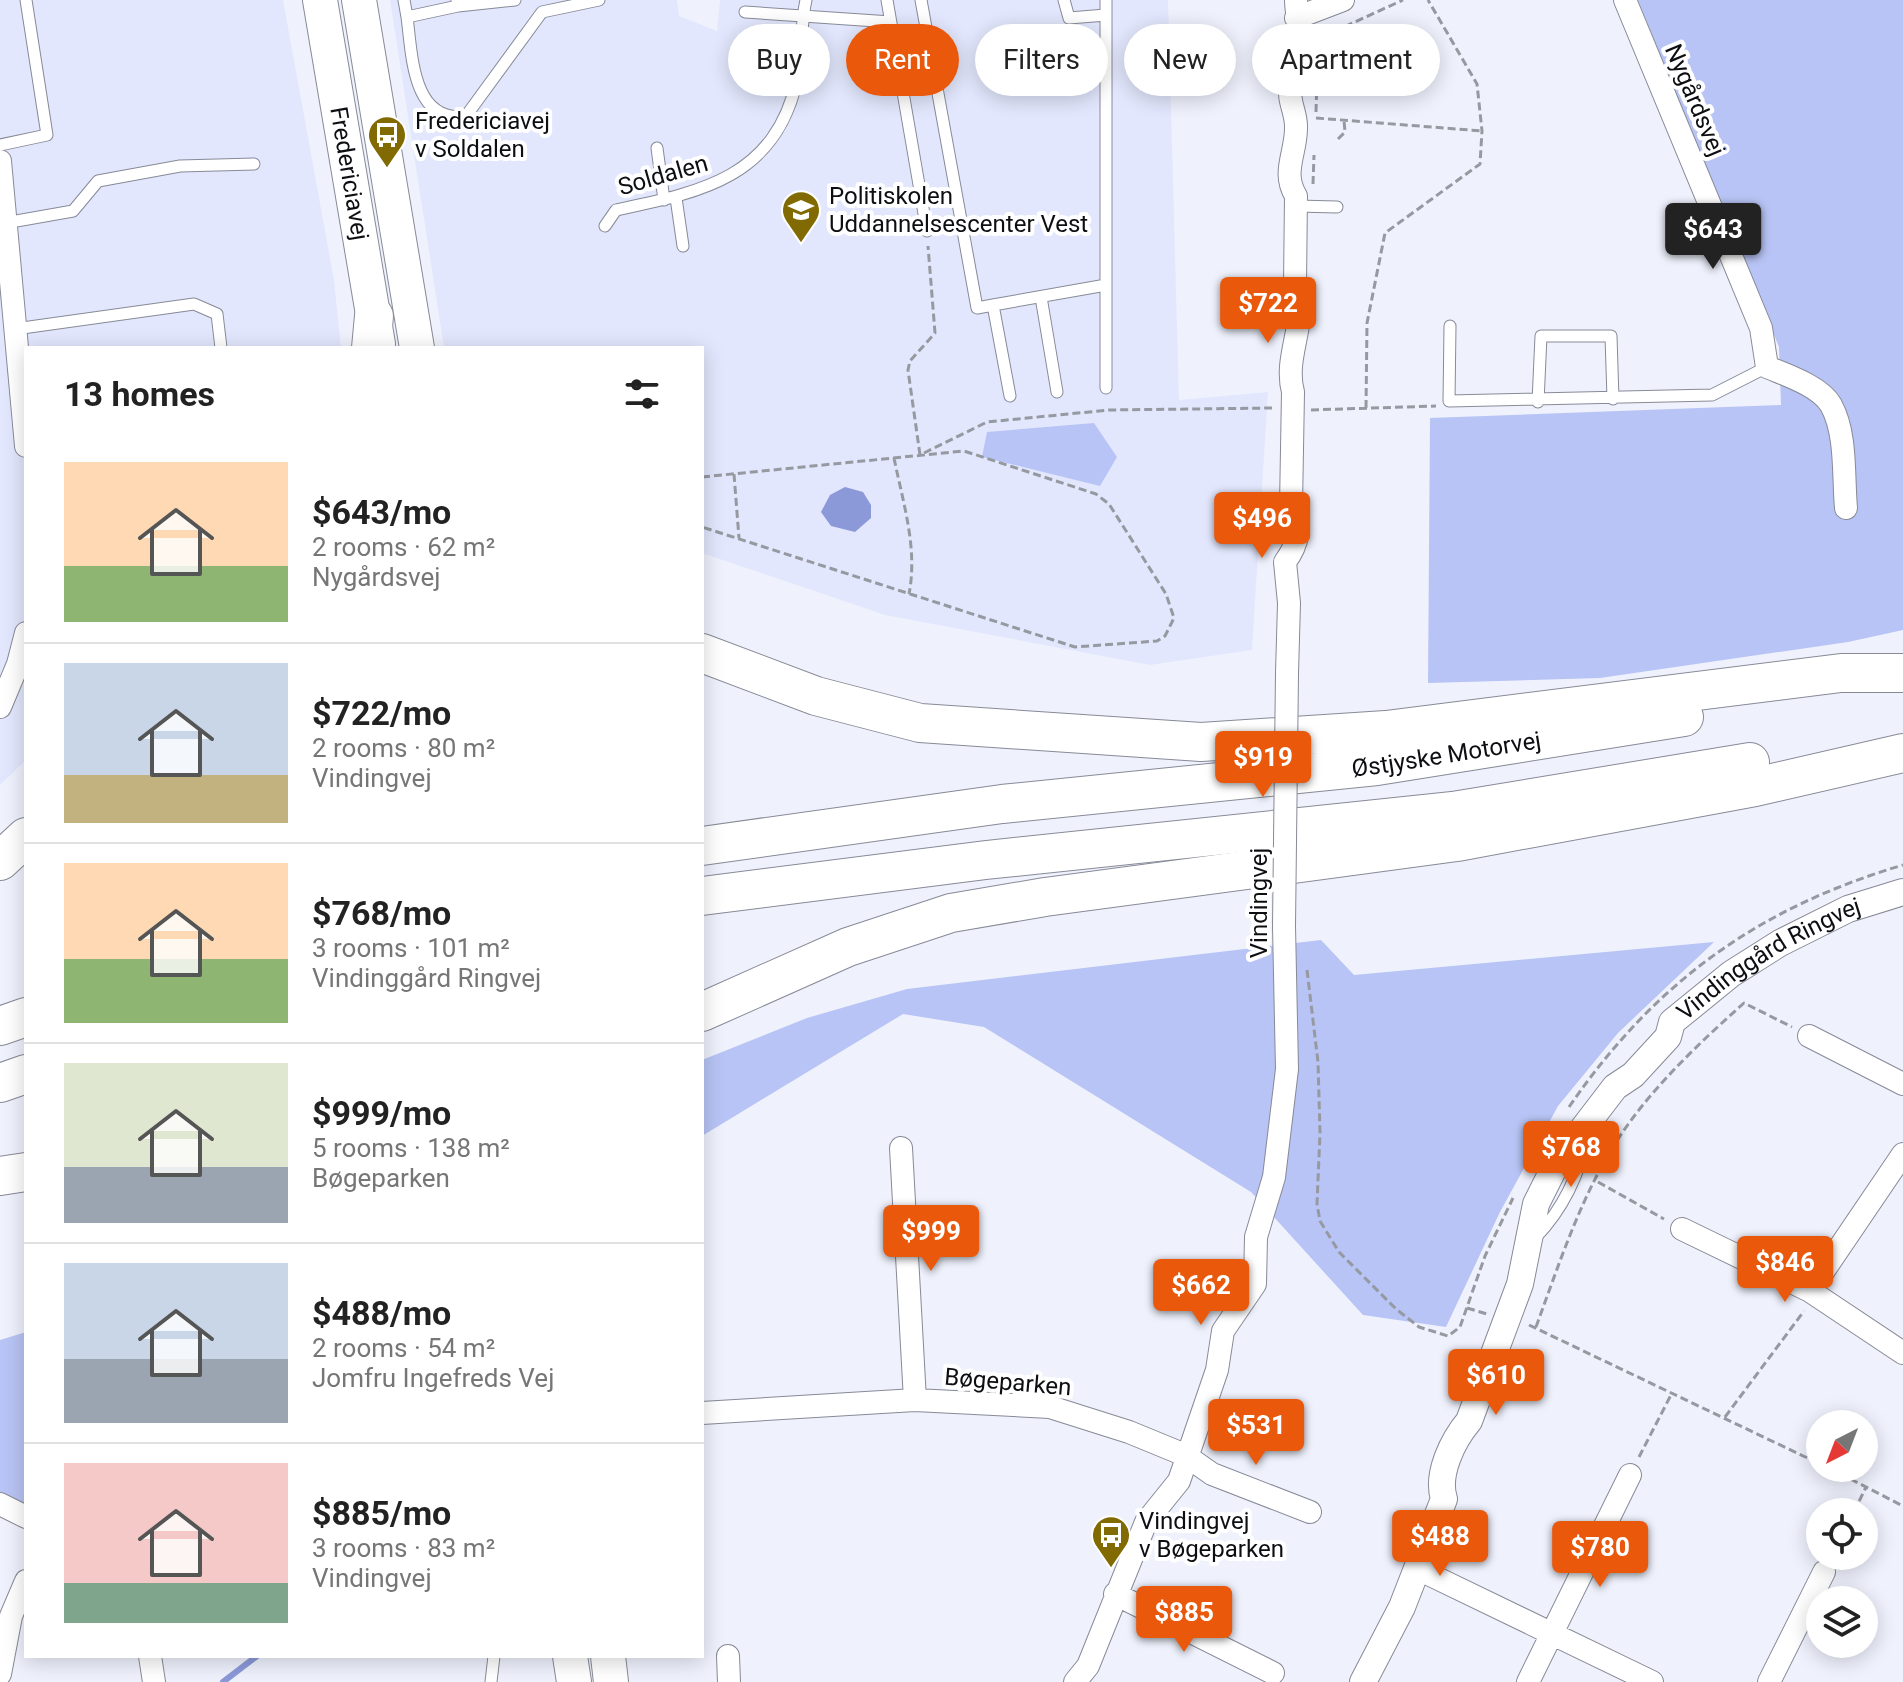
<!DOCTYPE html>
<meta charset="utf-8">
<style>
body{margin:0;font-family:Roboto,sans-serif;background:#f6f6f6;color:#222;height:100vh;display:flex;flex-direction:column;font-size:30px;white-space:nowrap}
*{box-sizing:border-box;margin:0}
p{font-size:26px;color:#767676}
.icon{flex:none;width:44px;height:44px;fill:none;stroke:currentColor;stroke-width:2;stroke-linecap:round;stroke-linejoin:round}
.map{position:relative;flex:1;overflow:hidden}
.drawer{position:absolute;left:24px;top:346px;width:680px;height:1312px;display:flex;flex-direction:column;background:#fff;border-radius:0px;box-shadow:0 4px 20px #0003}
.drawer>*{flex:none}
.banner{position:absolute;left:728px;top:24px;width:760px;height:72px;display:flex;gap:16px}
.needle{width:52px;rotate:222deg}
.buttons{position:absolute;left:1806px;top:1410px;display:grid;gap:16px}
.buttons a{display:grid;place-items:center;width:72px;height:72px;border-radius:50%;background:#fff;box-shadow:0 4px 20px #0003;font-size:40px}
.price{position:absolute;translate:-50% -68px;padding:0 18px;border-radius:8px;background:#ea580c;color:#fff;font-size:26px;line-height:52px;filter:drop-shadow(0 2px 4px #0008)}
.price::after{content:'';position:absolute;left:50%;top:48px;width:24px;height:18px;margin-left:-12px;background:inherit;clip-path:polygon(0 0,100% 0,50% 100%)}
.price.selected{background:#222;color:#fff}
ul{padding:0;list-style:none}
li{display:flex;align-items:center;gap:24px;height:200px;padding:0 40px}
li+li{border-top:2px solid #e0e0e0}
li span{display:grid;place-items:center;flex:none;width:224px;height:160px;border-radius:0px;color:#555}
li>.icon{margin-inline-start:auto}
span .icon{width:96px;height:96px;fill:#fffc;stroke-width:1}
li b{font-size:34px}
h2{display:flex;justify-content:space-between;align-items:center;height:96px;padding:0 40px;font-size:34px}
.pill{padding:0 28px;border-radius:36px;background:#fff;box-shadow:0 4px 20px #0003;font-size:28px;line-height:72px}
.pill.selected{background:#ea580c;color:#fff}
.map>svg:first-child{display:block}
.built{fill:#e2e7fd}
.green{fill:#b8c4f5}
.water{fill:#8b99d9}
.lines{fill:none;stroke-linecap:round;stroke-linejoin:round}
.stream{stroke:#8b99d9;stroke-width:6}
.service-casing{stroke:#878a97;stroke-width:13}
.minor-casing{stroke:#878a97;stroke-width:24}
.tertiary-casing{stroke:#878a97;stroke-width:28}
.primary-casing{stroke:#878a97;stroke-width:36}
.motorway-casing{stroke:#878a97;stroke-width:40}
.path{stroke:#9799a1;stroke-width:3;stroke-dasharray:8 4;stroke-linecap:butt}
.service{stroke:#fff;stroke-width:11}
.minor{stroke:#fff;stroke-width:22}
.tertiary{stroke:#fff;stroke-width:26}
.primary{stroke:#fff;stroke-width:34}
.motorway{stroke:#fff;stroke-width:38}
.minor-bridge-casing{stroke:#878a97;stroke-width:24;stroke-linecap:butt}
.minor-bridge{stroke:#fff;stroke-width:22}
.labels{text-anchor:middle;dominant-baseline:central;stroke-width:8;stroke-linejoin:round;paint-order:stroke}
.street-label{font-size:24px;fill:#0d0e12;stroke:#fff}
.poi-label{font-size:24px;fill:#0d0e12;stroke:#fff;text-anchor:start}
</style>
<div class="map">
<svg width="1903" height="1682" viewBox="0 0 1903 1682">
<rect width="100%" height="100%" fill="#eff2fd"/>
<path class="built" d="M 0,0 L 283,0 L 334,280 L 341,348 L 26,348 L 26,760 L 0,785 Z
M 390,0 L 677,0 L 679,16 L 717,31 L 720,0 L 1168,0 L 1179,400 L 1268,392 L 1252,650 L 1150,665 L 885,615 L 702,553 L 702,348 L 444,348 Z"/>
<path class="green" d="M 1638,0 L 1903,0 L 1903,630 L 1848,642 L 1600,678 L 1428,683 L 1430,418 L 1781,405 L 1779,347 Z
M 1094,423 L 1117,457 L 1100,486 L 982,457 L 987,432 Z
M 1321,940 L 1354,975 L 1714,942 L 1618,1033 L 1558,1106 L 1500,1212 L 1446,1327 L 1363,1315 L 1251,1192 L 984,1027 L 903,1014 L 702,1136 L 702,1060 L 807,1018 L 907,989 Z
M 26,1332 L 26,1505 L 0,1495 L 0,1340 Z"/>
<path class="water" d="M 845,487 L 863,492 L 871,505 L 871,518 L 855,532 L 831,526 L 821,512 L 830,495 Z"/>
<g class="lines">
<path class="stream" d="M 223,1682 L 257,1656"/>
<defs>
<path id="service" d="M 404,0 L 407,17 L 458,6
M 457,0 L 458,6 L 515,0
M 887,0 L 927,231
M 921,0 L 977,308 L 993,305
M 1064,0 L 1069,18 L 1106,15
M 745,12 L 891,22
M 407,17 C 412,54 412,124 466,116 L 542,12 L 599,0
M 0,145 L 47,135 L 26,0
M 657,148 L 664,200
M 676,198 L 683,246
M 1296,206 L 1337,207
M 5,223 L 73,211 L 98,181 L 180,166 L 254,164
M 605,226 L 616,210 C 701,192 775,178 797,80 C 803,54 800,26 806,0
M 1041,297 L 1057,392
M 1450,326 L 1449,401 L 1712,395 L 1767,367
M 15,329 L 194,304 L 217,314 L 221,348
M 1106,388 L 1106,0
M 1010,396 L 993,305 L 1106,285
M 1538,402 L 1541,336 L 1611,336 L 1613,399
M 1536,1237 C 1564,1208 1580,1173 1588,1133
M 491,1682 L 494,1656"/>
<path id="minor" d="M 1625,0 L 1761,328 L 1767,367 C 1786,375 1820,386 1831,405 C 1847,434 1843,476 1846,508
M 1296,18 L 1343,0
M 0,161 L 26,446
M 1287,673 L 1289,603 L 1285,562 C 1299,543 1301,528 1291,506 L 1293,392 C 1283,355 1310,319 1295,284 L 1296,196 C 1281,172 1297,152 1296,126 C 1296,111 1287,100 1291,84 C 1294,74 1301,65 1302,55 C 1304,35 1296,20 1296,0
M 0,707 L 18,664 L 26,633
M 1809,1036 L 1903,1084
M 901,1148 L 915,1400
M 1682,1229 L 1810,1291 L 1903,1353
M 1810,1291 L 1903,1154
M 702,1413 L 915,1400 L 1050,1407 L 1129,1432 L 1185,1455 L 1212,1474 L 1310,1512
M 0,1504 L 26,1517
M 1416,1568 L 1652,1682
M 1115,1594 L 1273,1673
M 150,1656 L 154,1682
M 728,1656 L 729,1682
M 0,1674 L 11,1616 L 26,1581
M 1075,1682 L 1088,1666 L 1146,1522 L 1179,1481 L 1217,1370 L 1223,1331 L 1255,1284 L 1256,1237 L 1274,1177 L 1287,1069 L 1284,926
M 1528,1682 L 1630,1475
M 1769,1682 L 1824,1572"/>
<g id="tertiary">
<path id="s1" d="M 1363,1682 L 1402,1607 L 1444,1499 C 1436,1474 1453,1440 1469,1421 L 1520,1284 L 1536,1204 L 1556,1164 L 1615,1087 L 1633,1075 L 1668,1037 L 1672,1022 L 1731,974 L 1780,943 L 1848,909 L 1903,892"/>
</g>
<g id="primary">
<path id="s2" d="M 320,0 L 378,344"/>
<path d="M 359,0 L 417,348"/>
<path d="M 570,1656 L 574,1682"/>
<path d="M 608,1656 L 611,1682"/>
</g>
<g id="motorway">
<path d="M 371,348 L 374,316"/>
<path d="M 702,653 L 816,696 L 920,723 L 1201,742 L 1386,730 L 1841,673 L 1903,673"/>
<path id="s3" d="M 702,846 L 1002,804 L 1377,766 L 1684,717"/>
<path d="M 0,861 L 26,837"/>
<path d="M 702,896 L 986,860 L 1453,811 L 1750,762"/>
<path d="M 702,1012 L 848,947 L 951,913 L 1045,897 L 1457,842 L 1755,787 L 1903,753"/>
<path d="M 0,1026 L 26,1017"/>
<path d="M 0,1083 L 26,1074"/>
<path d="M 0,1176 L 26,1172"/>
</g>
</defs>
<use href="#service" class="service-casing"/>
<use href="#minor" class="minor-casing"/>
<use href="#tertiary" class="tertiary-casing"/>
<use href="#primary" class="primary-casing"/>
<use href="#motorway" class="motorway-casing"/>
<path class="path" d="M 1324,56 L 1346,26 L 1403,0
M 1316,112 L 1317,76
M 1316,118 L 1482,131
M 1338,139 L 1345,132 L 1344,120
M 1313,184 L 1314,155
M 1366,408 L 1367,323 L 1385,233 L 1480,164 L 1482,131 L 1477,84 L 1428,0
M 1311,410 L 1436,406
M 924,453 L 987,422 L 1109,410 L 1272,408
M 920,455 L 908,370 L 910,361 L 935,333 L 928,246
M 894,458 C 903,503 918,548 909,594
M 734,474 L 739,538
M 702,477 L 964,451 L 1096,494 L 1109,504 L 1166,594 L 1174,618 L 1165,636 L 1157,641 L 1075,647 L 702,527
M 1307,970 L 1318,1062 L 1320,1133 L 1317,1204 L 1320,1221 L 1339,1252 L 1396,1309 L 1419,1327 L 1448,1336 L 1460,1327 L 1485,1256 L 1513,1198
M 1569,1107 C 1655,982 1758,908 1903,865
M 1598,1182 L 1664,1219
M 1467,1308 L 1487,1314
M 1529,1325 L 1820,1464
M 1536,1327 C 1558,1267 1579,1202 1613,1147 C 1646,1093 1697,1045 1744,1003 L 1792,1027
M 1725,1417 L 1804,1311
M 1639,1457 L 1672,1393
M 1829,1468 L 1903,1506
M 1854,1512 L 1866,1487"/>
<use href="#service" class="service"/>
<use href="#minor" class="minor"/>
<use href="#tertiary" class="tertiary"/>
<use href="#primary" class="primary"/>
<use href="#motorway" class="motorway"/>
<defs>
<path id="minor-bridge" d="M 1284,926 L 1287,673"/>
</defs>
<use href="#minor-bridge" class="minor-bridge-casing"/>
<use href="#minor-bridge" class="minor-bridge"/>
</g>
<defs>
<symbol id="bus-pin" viewBox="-11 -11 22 30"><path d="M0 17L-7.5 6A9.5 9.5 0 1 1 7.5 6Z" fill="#816a02" stroke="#fff"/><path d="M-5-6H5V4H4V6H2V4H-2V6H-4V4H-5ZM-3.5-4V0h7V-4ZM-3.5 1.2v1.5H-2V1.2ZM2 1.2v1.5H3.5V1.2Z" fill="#fff"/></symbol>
<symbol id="university-pin" viewBox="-11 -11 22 30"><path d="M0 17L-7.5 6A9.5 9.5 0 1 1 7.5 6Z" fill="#816a02" stroke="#fff"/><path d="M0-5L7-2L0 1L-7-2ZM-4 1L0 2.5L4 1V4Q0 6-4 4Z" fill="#fff"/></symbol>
</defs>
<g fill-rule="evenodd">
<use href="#bus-pin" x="365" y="113" width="44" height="60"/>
<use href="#university-pin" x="779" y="188" width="44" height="60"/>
<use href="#bus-pin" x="1089" y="1513" width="44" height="60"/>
</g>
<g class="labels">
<g class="street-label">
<text transform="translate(1695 100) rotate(67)">Nygårdsvej</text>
<text stroke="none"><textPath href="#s2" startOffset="176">Fredericiavej</textPath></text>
<text transform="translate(663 175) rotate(-16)">Soldalen</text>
<text stroke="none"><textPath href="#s3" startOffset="750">Østjyske Motorvej</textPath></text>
<text transform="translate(1259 903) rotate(-90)">Vindingvej</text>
<text stroke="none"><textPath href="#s1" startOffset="860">Vindinggård Ringvej</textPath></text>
<text transform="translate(1008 1382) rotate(5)">Bøgeparken</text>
</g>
<g class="poi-label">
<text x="415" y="121">Fredericiavej<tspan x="415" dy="28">v Soldalen</tspan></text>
<text x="829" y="196">Politiskolen<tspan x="829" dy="28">Uddannelsescenter Vest</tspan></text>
<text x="1139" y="1521">Vindingvej<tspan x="1139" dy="28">v Bøgeparken</tspan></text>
</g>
</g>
</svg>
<div class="buttons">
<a><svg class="needle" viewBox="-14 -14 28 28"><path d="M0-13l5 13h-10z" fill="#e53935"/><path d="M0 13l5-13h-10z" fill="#767676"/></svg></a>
<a><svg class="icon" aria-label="locate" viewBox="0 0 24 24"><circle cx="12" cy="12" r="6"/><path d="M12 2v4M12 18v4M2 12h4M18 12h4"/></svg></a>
<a><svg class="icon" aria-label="layers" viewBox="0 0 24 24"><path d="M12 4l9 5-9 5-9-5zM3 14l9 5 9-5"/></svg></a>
</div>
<b class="price selected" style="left:1713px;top:271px">$643</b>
<b class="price" style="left:1268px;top:345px">$722</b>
<b class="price" style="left:1262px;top:560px">$496</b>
<b class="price" style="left:1263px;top:799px">$919</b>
<b class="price" style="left:1571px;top:1189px">$768</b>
<b class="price" style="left:931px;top:1273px">$999</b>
<b class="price" style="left:1785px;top:1304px">$846</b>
<b class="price" style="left:1201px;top:1327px">$662</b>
<b class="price" style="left:1496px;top:1417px">$610</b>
<b class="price" style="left:1256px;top:1467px">$531</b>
<b class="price" style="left:1440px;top:1578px">$488</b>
<b class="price" style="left:1600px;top:1589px">$780</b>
<b class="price" style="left:1184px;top:1654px">$885</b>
<div class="banner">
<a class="pill">Buy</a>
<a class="pill selected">Rent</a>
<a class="pill">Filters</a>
<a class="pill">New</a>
<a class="pill">Apartment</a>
</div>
<section class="drawer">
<h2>13 homes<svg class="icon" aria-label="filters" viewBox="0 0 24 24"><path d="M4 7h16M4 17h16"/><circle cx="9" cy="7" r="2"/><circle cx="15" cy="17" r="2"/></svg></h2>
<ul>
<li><span style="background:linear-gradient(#ffd9b3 65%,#8fb573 0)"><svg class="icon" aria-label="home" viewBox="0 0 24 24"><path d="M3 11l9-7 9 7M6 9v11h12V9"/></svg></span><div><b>$643/mo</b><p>2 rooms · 62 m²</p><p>Nygårdsvej</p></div></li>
<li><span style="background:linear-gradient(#c9d6e8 70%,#c2b280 0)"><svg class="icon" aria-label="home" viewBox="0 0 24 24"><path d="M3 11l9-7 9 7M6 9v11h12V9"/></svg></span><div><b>$722/mo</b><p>2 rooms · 80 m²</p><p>Vindingvej</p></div></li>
<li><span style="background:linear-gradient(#ffd9b3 60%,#8fb573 0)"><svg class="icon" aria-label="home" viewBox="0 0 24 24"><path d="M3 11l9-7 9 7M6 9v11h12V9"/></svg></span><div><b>$768/mo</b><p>3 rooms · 101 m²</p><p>Vindinggård Ringvej</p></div></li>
<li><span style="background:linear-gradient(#dfe7d0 65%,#9aa5b1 0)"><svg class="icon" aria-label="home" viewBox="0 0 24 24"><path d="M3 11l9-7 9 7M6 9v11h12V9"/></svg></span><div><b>$999/mo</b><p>5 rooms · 138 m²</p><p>Bøgeparken</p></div></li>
<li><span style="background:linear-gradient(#c9d6e8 60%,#9aa5b1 0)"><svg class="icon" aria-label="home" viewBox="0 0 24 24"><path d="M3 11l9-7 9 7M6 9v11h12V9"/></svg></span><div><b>$488/mo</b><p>2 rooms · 54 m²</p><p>Jomfru Ingefreds Vej</p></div></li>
<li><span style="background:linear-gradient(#f6c9c9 75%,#7fa58c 0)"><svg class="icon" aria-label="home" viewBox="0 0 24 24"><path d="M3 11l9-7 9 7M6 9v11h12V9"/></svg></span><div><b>$885/mo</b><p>3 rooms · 83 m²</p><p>Vindingvej</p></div></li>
</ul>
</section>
</div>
